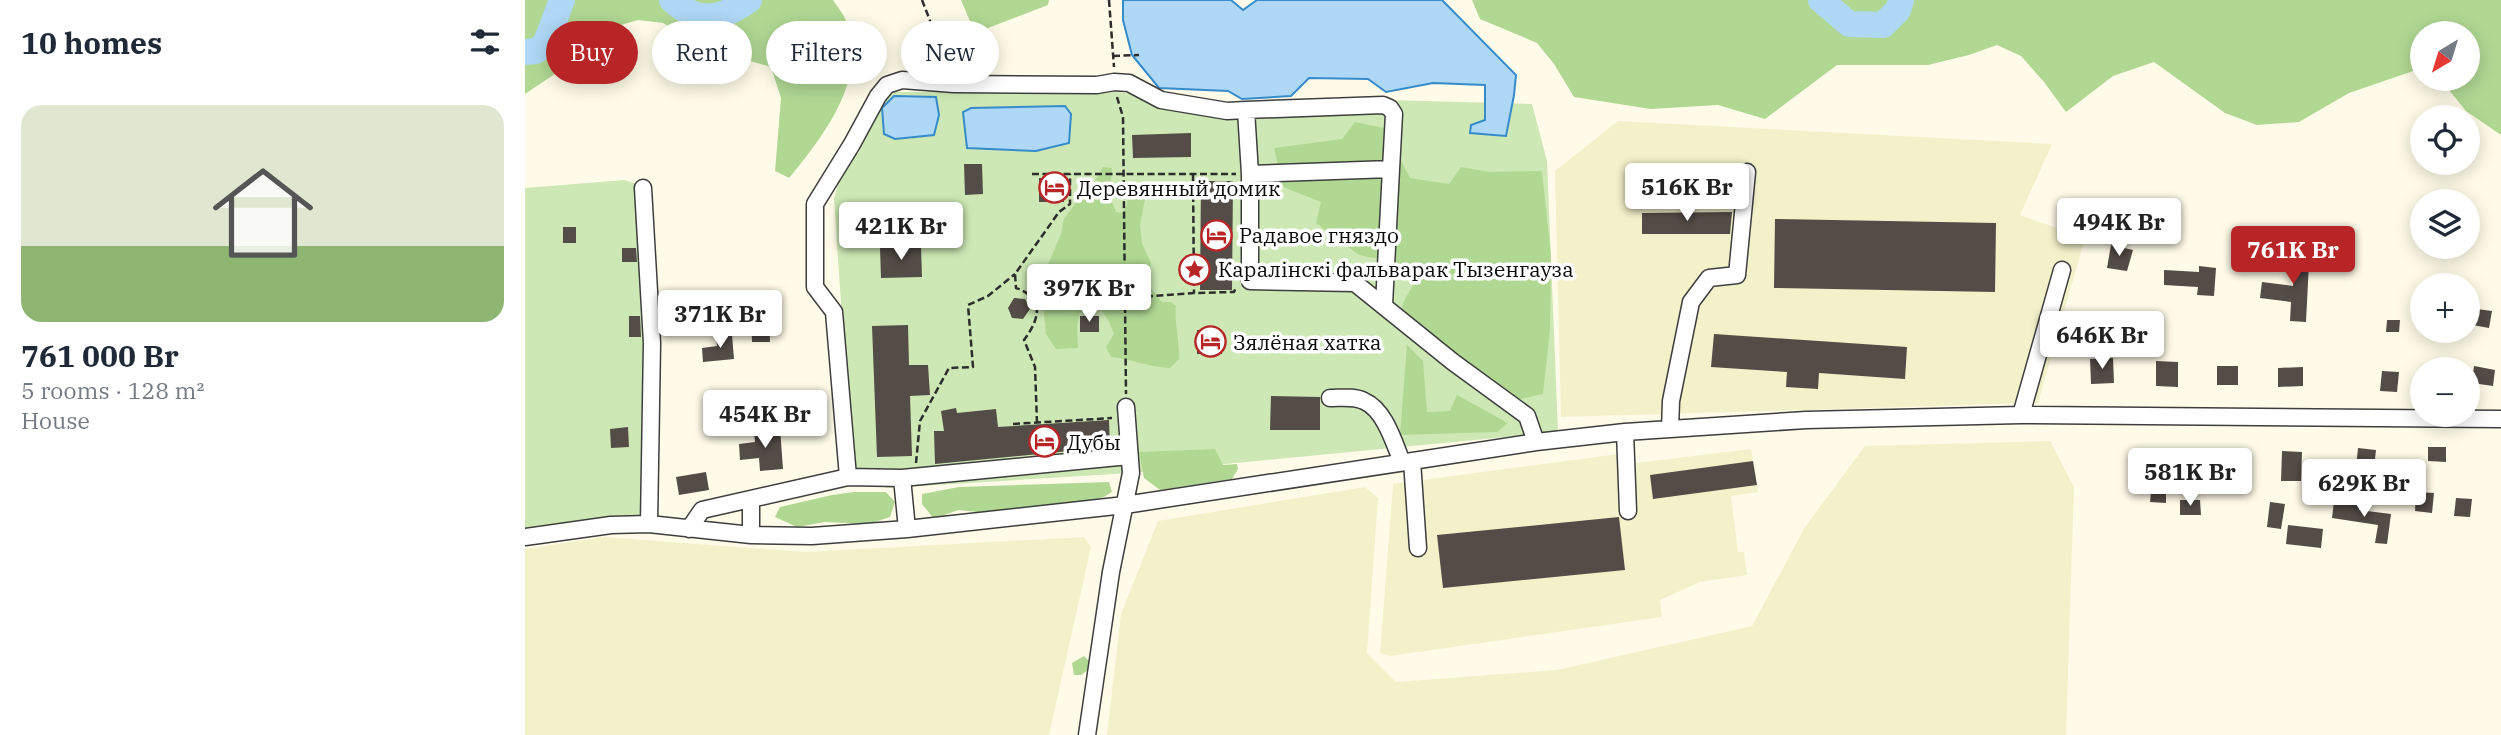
<!DOCTYPE html>
<meta charset="utf-8">
<style>
body{margin:0;font-family:"IBM Plex Serif",serif;background:#f6f6f7;color:#1f2937;height:100vh;display:flex;flex-direction:column;font-size:26px;white-space:nowrap}
*{box-sizing:border-box;margin:0}
p{font-size:23px;color:#747a83}
.icon{flex:none;width:38px;height:38px;fill:none;stroke:currentColor;stroke-width:2;stroke-linecap:round;stroke-linejoin:round}
.map{position:relative;flex:1;overflow:hidden}
.drawer{display:flex;flex-direction:column;background:#fff;width:525px}
.drawer>*{flex:none}
.banner{position:absolute;left:21px;top:21px;width:665px;height:63px;display:flex;gap:14px}
.needle{width:46px;rotate:218deg}
.buttons{position:absolute;left:1885px;top:21px;display:grid;gap:14px}
.buttons a{display:grid;place-items:center;width:70px;height:70px;border-radius:50%;background:#fff;box-shadow:0 4px 18px #0003;font-size:35px}
.price{position:absolute;translate:-50% -60px;padding:0 16px;border-radius:7px;background:#fff;color:#222;font-size:23px;line-height:46px;filter:drop-shadow(0 2px 4px #0008)}
.price::after{content:'';position:absolute;left:50%;top:42px;width:21px;height:16px;margin-left:-10px;background:inherit;clip-path:polygon(0 0,100% 0,50% 100%)}
.price.selected{background:#b82527;color:#fff}
ul{padding:0;list-style:none}
li{display:grid;align-content:center;gap:14px;height:371px;padding:0 21px}
li span{display:grid;place-items:center;height:217px;border-radius:21px;color:#555}
li>.icon{margin-inline-start:auto}
span .icon{width:126px;height:126px;fill:#fffc;stroke-width:1}
li b{font-size:30px}
h2{display:flex;justify-content:space-between;align-items:center;height:84px;padding:0 21px;font-size:30px}
.chip{padding:0 24px;border-radius:32px;background:#fff;box-shadow:0 4px 18px #0003;font-size:24px;line-height:63px}
.chip.selected{background:#b82527;color:#fff}
main{display:flex;flex:1;min-height:0}
.map>svg:first-child{display:block}
.farmland{fill:#f3f1ca}
.green{fill:#cde8b4}
.forest{fill:#b0d893}
.water{fill:#aed8f5;stroke:#368bcb;stroke-width:2}
.lines{fill:none;stroke-linecap:round;stroke-linejoin:round}
.river{stroke:#aed8f5;stroke-width:26}
.building{fill:#534c47}
.minor-casing{stroke:#3e3e3e;stroke-width:19}
.path{stroke:#2d2d2d;stroke-width:2.5;stroke-dasharray:7 3.5;stroke-linecap:butt}
.minor{stroke:#fff;stroke-width:16}
.labels{text-anchor:middle;dominant-baseline:central;stroke-width:7;stroke-linejoin:round;paint-order:stroke}
.poi-label{font-size:21px;fill:#0b0b0b;stroke:#fff;text-anchor:start}
</style>
<main>
<section class="drawer">
<h2>10 homes<svg class="icon" aria-label="filters" viewBox="0 0 24 24"><path d="M4 7h16M4 17h16"/><circle cx="9" cy="7" r="2"/><circle cx="15" cy="17" r="2"/></svg></h2>
<ul>
<li><span style="background:linear-gradient(#dfe7d0 65%,#8fb573 0)"><svg class="icon" aria-label="home" viewBox="0 0 24 24"><path d="M3 11l9-7 9 7M6 9v11h12V9"/></svg></span><div><b>761 000 Br</b><p>5 rooms · 128 m²</p><p>House</p></div></li>
</ul>
</section>
<div class="map">
<svg width="1976" height="735" viewBox="0 0 1976 735">
<rect width="100%" height="100%" fill="#fffbe8"/>
<path class="farmland" d="M 1093,121 L 1527,144 L 1495,215 L 1560,238 L 1513,403 L 1036,417 L 1030,171 Z
M 1525,441 L 1549,487 L 1541,735 L 582,735 L 596,614 L 633,521 L 840,487 L 853,498 L 842,653 L 871,682 L 1032,670 L 1227,626 L 1280,527 L 1340,446 Z
M 1226,449 L 1233,492 L 1206,496 L 1213,552 L 1219,552 L 1222,575 L 1175,582 L 1135,600 L 1137,617 L 865,656 L 855,653 L 868,484 L 1094,454 L 1111,463 Z
M 79,537 L 281,552 L 559,537 L 566,547 L 524,735 L 0,735 L 0,549 Z"/>
<path class="green" d="M 367,92 L 591,92 L 708,105 L 792,98 L 1007,104 L 1022,161 L 1033,432 L 606,473 L 362,488 L 327,465 L 309,199 L 316,173 L 334,152 L 350,109 Z
M 99,180 L 113,184 L 129,517 L 0,535 L 0,188 Z"/>
<path class="forest" d="M 0,0 L 308,0 C 313,7 319,15 322,23 C 343,79 298,137 264,178 L 250,171 L 256,98 L 246,67 L 181,48 L 138,23 L 113,20 L 86,28 L 64,51 L 0,94 Z
M 436,0 L 524,0 L 523,5 L 450,33 Z
M 947,0 L 1976,0 L 1976,135 L 1941,111 L 1915,79 L 1942,79 L 1942,33 L 1897,33 L 1897,68 L 1824,93 L 1774,122 L 1732,125 L 1700,113 L 1629,62 L 1588,76 L 1541,112 L 1519,82 L 1496,56 L 1472,45 L 1444,55 L 1403,65 L 1312,65 L 1240,119 L 1193,105 L 1126,109 L 1049,97 L 1029,64 L 1012,43 L 955,19 Z
M 830,122 L 859,128 L 885,178 L 924,184 L 936,167 L 965,172 L 1017,171 L 1026,256 L 1025,330 L 1018,394 L 991,400 L 875,312 L 879,301 L 895,272 L 871,262 L 834,255 L 791,223 L 796,202 L 758,187 L 749,148 L 817,139 Z
M 578,167 L 587,168 L 585,197 L 591,212 L 597,213 L 602,205 L 603,190 L 615,187 L 621,194 L 615,225 L 617,243 L 626,263 L 624,286 L 637,302 L 646,302 L 651,306 C 649,324 655,341 654,359 L 645,368 C 623,367 607,359 586,357 L 581,347 L 589,334 L 584,322 L 575,308 L 554,313 L 552,327 L 553,348 L 531,349 L 521,334 L 517,294 L 519,274 L 536,234 L 539,219 L 550,204 L 556,182 L 570,181 Z
M 882,345 L 898,361 L 902,412 L 925,411 L 932,395 L 983,423 L 972,432 L 875,435 Z
M 690,449 L 698,465 L 712,464 L 713,469 L 707,479 L 635,490 L 619,478 L 614,452 Z
M 584,482 L 587,492 L 579,497 L 549,505 L 473,514 L 433,510 L 409,519 L 397,504 L 397,494 L 434,487 Z
M 329,492 L 361,492 L 370,502 L 365,517 L 344,524 L 300,522 L 272,527 L 250,517 L 255,507 L 307,495 Z
M 559,656 L 564,661 L 563,670 L 556,675 L 549,675 L 547,663 Z"/>
<path class="water" d="M 598,0 L 706,0 L 718,10 L 732,0 L 917,0 L 991,75 L 989,95 L 981,136 L 945,133 L 946,125 L 960,120 L 960,85 L 908,83 L 861,92 L 843,79 L 784,78 L 766,96 L 717,99 L 703,91 L 634,88 L 607,55 L 598,20 Z
M 369,96 L 411,97 L 414,115 L 409,135 L 370,139 L 359,134 L 357,108 Z
M 540,106 L 546,114 L 544,143 L 511,151 L 442,148 L 438,112 L 446,108 Z"/>
<g class="lines">
<path class="river" d="M 147,0 C 173,25 197,19 224,0
M 1296,0 L 1324,24 L 1358,25 L 1373,10 L 1376,0
M 0,52 L 10,51 L 20,45 L 37,0"/>
</g>
<path class="building" d="M 666,133 L 666,157 L 608,158 L 607,135 Z
M 439,164 L 457,164 L 458,194 L 440,195 Z
M 514,178 L 539,178 L 539,202 L 514,202 Z
M 676,181 L 708,181 L 707,290 L 675,290 Z
M 1207,212 L 1205,234 L 1117,234 L 1117,213 Z
M 1250,219 L 1471,223 L 1470,292 L 1249,288 Z
M 38,227 L 51,227 L 51,243 L 38,243 Z
M 1771,242 L 1785,243 L 1781,322 L 1765,321 L 1766,302 L 1735,298 L 1737,282 L 1768,286 Z
M 1586,245 L 1608,250 L 1602,271 L 1582,268 Z
M 396,246 L 397,277 L 356,278 L 355,247 Z
M 97,248 L 111,248 L 112,262 L 97,262 Z
M 1674,266 L 1691,268 L 1689,296 L 1672,295 L 1673,287 L 1639,285 L 1639,270 L 1674,272 Z
M 489,298 L 500,299 L 505,309 L 498,319 L 487,318 L 483,308 Z
M 1944,308 L 1967,311 L 1964,328 L 1942,324 Z
M 244,315 L 245,342 L 227,342 L 226,316 Z
M 104,316 L 115,316 L 116,337 L 104,337 Z
M 555,316 L 574,316 L 574,332 L 555,332 Z
M 1862,320 L 1875,320 L 1874,332 L 1861,332 Z
M 383,325 L 384,365 L 403,365 L 405,395 L 385,396 L 387,456 L 352,457 L 347,326 Z
M 672,330 L 697,330 L 697,354 L 672,354 Z
M 1189,334 L 1382,347 L 1380,379 L 1294,373 L 1293,389 L 1261,387 L 1262,372 L 1186,367 Z
M 207,335 L 209,359 L 178,362 L 177,348 L 192,346 L 191,336 Z
M 1588,358 L 1589,383 L 1566,384 L 1565,359 Z
M 1631,361 L 1653,362 L 1653,387 L 1631,386 Z
M 1692,366 L 1713,366 L 1713,385 L 1692,385 Z
M 1949,366 L 1970,370 L 1968,386 L 1947,383 Z
M 1778,367 L 1778,386 L 1753,387 L 1753,368 Z
M 1857,371 L 1874,372 L 1872,392 L 1855,391 Z
M 746,396 L 795,397 L 795,430 L 745,430 Z
M 431,408 L 432,413 L 471,409 L 473,427 L 584,420 L 585,447 L 410,464 L 409,431 L 419,431 L 416,411 Z
M 103,427 L 104,447 L 86,448 L 85,429 Z
M 255,428 L 258,469 L 235,471 L 234,458 L 215,460 L 214,444 L 230,442 L 229,431 Z
M 1903,447 L 1921,447 L 1921,462 L 1903,461 Z
M 1833,448 L 1851,450 L 1848,477 L 1845,477 L 1844,489 L 1829,487 Z
M 1691,449 L 1692,467 L 1684,468 L 1684,477 L 1672,478 L 1672,467 L 1668,467 L 1668,450 Z
M 1757,451 L 1777,452 L 1776,481 L 1756,481 Z
M 1228,461 L 1232,485 L 1128,499 L 1125,475 Z
M 181,472 L 184,490 L 154,495 L 151,477 Z
M 1626,492 L 1641,492 L 1641,503 L 1625,502 Z
M 1891,492 L 1909,493 L 1907,513 L 1890,511 Z
M 1931,498 L 1947,499 L 1945,517 L 1929,516 Z
M 1655,500 L 1675,500 L 1676,515 L 1655,515 Z
M 1809,501 L 1834,504 L 1834,510 L 1866,514 L 1862,544 L 1850,543 L 1853,525 L 1807,518 Z
M 1745,502 L 1760,504 L 1756,529 L 1742,527 Z
M 1094,517 L 1100,570 L 918,588 L 912,535 Z
M 1763,525 L 1798,529 L 1796,548 L 1761,544 Z"/>
<g class="lines">
<defs>
<path id="minor" d="M 721,110 L 858,105 L 865,108 L 869,114 L 866,169 L 725,174
M 118,188 L 127,343 L 124,524
M 859,305 L 866,169
M 805,398 C 816,398 829,396 839,401 C 860,410 869,443 877,462
M 1496,415 L 1537,270
M 1145,429 L 1146,401 L 1166,302 L 1184,278 L 1212,275 L 1222,172
M 1100,432 L 1103,511
M 887,461 L 893,548
M 323,477 L 309,312 L 290,287 L 290,204 L 327,144 L 353,96 L 362,85 L 377,80 L 429,84 L 572,85 L 589,82 L 604,83 L 636,100 L 702,111 L 721,110 L 725,174 L 725,281 L 830,283 L 928,362 L 1002,416 L 1011,442
M 377,478 L 382,529
M 226,499 L 226,535
M 164,529 L 177,510 L 323,477 L 377,478 L 604,456
M 0,537 L 86,525 L 124,524 L 226,535 L 287,536 L 382,529 L 600,505 L 1011,442 L 1100,432 L 1281,420 L 1496,415 L 1976,419
M 562,735 L 586,572 L 606,473 L 601,407"/>
</defs>
<use href="#minor" class="minor-casing"/>
<path class="path" d="M 397,0 L 423,67
M 584,0 L 589,67
M 588,56 L 614,55
M 592,97 L 598,117 L 601,394
M 507,174 L 711,174
M 668,174 L 669,293
M 600,298 L 669,293 L 709,292 L 711,287
M 512,423 L 510,367 L 499,340 C 514,320 521,298 491,288 L 490,274 L 534,212 L 545,204 L 545,174
M 488,424 L 587,418
M 391,463 L 395,421 L 424,368 L 448,367 L 443,305 L 463,296 L 490,274"/>
<use href="#minor" class="minor"/>
</g>
<defs>
<symbol id="hotel-ring" viewBox="-11 -11 22 22"><circle r="9.5" fill="#fff" stroke="#b82527" stroke-width="1.5"/><path d="M-6-4.5h1.5V1H6V5H4.5V3h-9V5H-6ZM-4 0a1.8 1.8 0 1 1 3.6 0ZM.5 0V-2.5h3Q6-2.5 6 0Z" fill="#b82527"/></symbol>
<symbol id="sight-ring" viewBox="-11 -11 22 22"><circle r="9.5" fill="#fff" stroke="#b82527" stroke-width="1.5"/><path d="M0-6L1.8-2.2L6-1.7L2.9 1.2L3.7 5.4L0 3.3L-3.7 5.4L-2.9 1.2L-6-1.7L-1.8-2.2Z" fill="#b82527"/></symbol>
</defs>
<g fill-rule="evenodd">
<use href="#hotel-ring" x="512" y="170" width="35" height="35"/>
<use href="#hotel-ring" x="674" y="218" width="35" height="35"/>
<use href="#sight-ring" x="652" y="252" width="35" height="35"/>
<use href="#hotel-ring" x="668" y="324" width="35" height="35"/>
<use href="#hotel-ring" x="502" y="424" width="35" height="35"/>
</g>
<g class="labels">
<g class="poi-label">
<text x="552" y="188">Деревянный домик</text>
<text x="714" y="235">Радавое гняздо</text>
<text x="693" y="269">Каралінскі фальварак Тызенгауза</text>
<text x="708" y="342">Зялёная хатка</text>
<text x="542" y="442">Дубы</text>
</g>
</g>
</svg>
<div class="buttons">
<a><svg class="needle" viewBox="-14 -14 28 28"><path d="M0-13l5 13h-10z" fill="#e53935"/><path d="M0 13l5-13h-10z" fill="#747a83"/></svg></a>
<a><svg class="icon" aria-label="locate" viewBox="0 0 24 24"><circle cx="12" cy="12" r="6"/><path d="M12 2v4M12 18v4M2 12h4M18 12h4"/></svg></a>
<a><svg class="icon" aria-label="layers" viewBox="0 0 24 24"><path d="M12 4l9 5-9 5-9-5zM3 14l9 5 9-5"/></svg></a>
<a>+</a>
<a>−</a>
</div>
<b class="price" style="left:1162px;top:223px">516K Br</b>
<b class="price" style="left:1594px;top:258px">494K Br</b>
<b class="price" style="left:376px;top:262px">421K Br</b>
<b class="price selected" style="left:1768px;top:286px">761K Br</b>
<b class="price" style="left:564px;top:324px">397K Br</b>
<b class="price" style="left:195px;top:350px">371K Br</b>
<b class="price" style="left:1577px;top:371px">646K Br</b>
<b class="price" style="left:240px;top:450px">454K Br</b>
<b class="price" style="left:1665px;top:508px">581K Br</b>
<b class="price" style="left:1839px;top:519px">629K Br</b>
<div class="banner">
<a class="chip selected">Buy</a>
<a class="chip">Rent</a>
<a class="chip">Filters</a>
<a class="chip">New</a>
</div>
</div>
</main>
